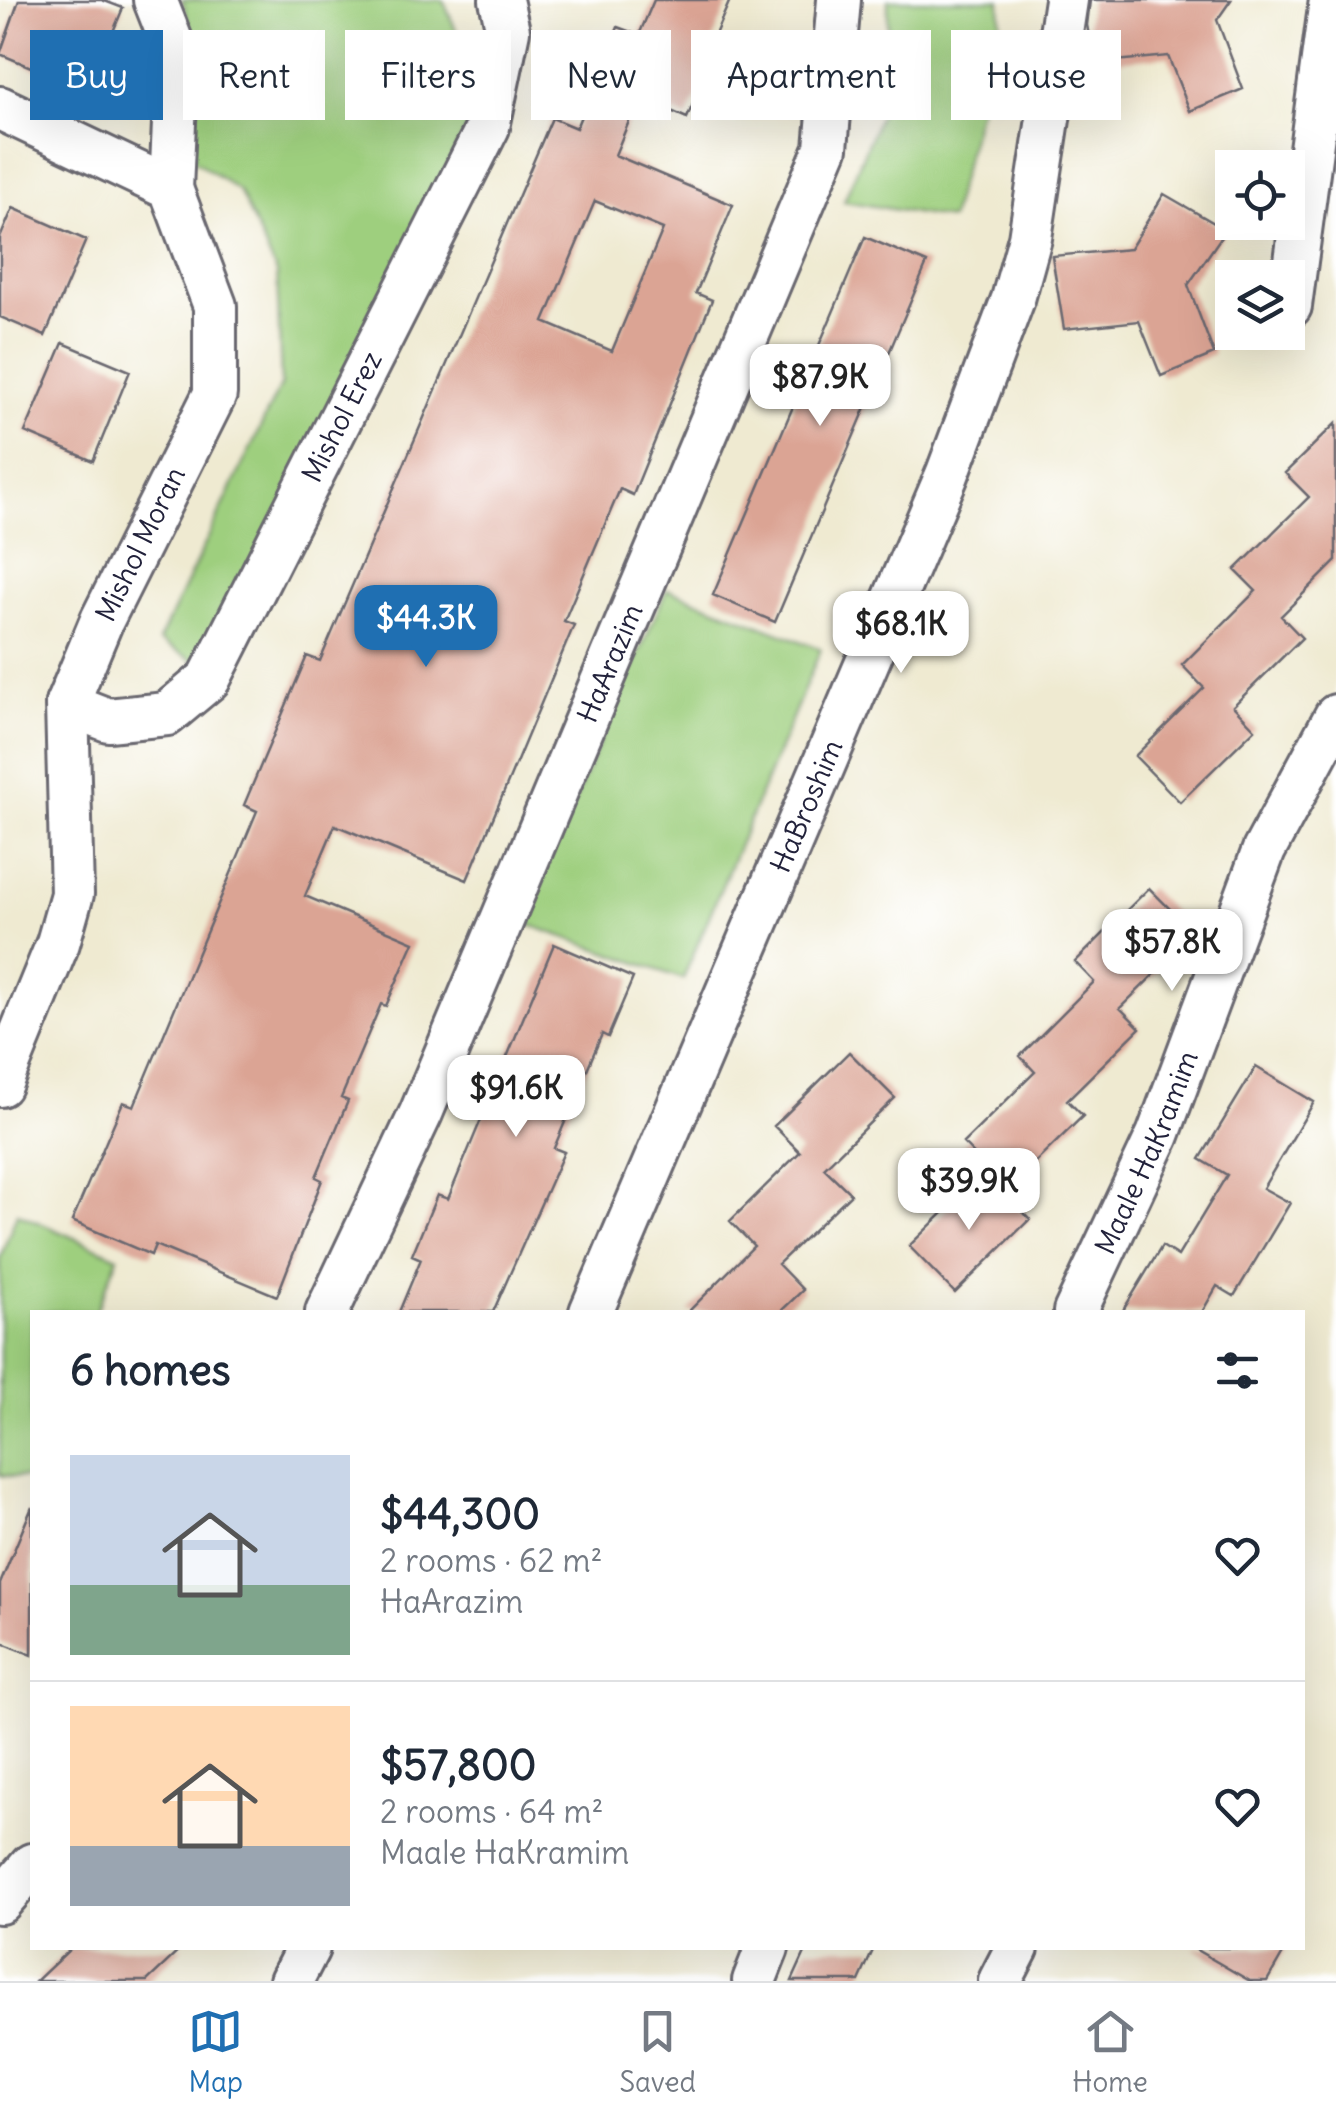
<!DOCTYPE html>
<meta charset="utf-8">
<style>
body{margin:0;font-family:Delius,sans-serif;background:#f2f2f3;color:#1f2937;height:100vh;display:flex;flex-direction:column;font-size:38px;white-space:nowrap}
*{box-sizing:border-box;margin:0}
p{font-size:32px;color:#747a83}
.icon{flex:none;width:55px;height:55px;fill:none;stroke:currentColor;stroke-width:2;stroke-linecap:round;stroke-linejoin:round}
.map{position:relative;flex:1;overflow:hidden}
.side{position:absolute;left:30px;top:1310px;width:1275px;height:640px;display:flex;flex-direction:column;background:#fff;border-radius:0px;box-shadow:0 10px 40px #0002}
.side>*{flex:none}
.top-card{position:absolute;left:30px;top:30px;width:1278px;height:90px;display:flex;gap:20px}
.controls{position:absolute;left:1215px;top:150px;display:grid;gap:20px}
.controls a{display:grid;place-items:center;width:90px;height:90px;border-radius:0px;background:#fff;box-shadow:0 10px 40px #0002;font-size:50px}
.price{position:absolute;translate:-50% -85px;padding:0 22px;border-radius:20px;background:#fff;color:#222;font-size:32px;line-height:65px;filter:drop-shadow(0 2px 5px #0008)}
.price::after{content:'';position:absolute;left:50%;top:60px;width:30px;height:22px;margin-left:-15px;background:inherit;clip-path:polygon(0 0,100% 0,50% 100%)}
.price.selected{background:#1f6fb2;color:#fff}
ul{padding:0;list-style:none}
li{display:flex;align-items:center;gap:30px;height:250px;padding:0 40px}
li+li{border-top:2px solid #e0e1e3}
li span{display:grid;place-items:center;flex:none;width:280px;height:200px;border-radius:0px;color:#555}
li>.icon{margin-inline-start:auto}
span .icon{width:120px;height:120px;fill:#fffc;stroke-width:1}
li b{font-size:42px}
h2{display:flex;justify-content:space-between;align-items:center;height:120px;padding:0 40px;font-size:42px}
.tag{padding:0 35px;border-radius:0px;background:#fff;box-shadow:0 10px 40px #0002;font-size:35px;line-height:90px}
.tag.selected{background:#1f6fb2;color:#fff}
.menu{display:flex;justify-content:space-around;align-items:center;height:140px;border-top:2px solid #e0e1e3;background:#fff;font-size:28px;color:#747a83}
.menu a{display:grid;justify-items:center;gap:5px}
.menu .selected{color:#1f6fb2}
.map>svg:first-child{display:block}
.green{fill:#9ecf7e;stroke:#60785c;stroke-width:2.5}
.building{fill:#dba494;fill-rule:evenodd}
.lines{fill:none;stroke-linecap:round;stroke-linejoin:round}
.street-casing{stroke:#6a6870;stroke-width:48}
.street{stroke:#fff;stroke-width:42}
.labels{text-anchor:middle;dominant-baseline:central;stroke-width:9;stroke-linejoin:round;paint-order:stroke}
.street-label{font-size:28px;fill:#22223b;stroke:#fff}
</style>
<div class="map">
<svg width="1336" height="1981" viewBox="0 0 1336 1981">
<rect width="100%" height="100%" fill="#fff"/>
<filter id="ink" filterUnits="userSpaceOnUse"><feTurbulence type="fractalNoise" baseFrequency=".01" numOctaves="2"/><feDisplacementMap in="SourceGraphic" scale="20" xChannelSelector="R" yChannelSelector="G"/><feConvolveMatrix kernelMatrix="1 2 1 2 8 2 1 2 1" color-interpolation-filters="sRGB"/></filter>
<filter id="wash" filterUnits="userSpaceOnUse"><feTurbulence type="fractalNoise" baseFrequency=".0048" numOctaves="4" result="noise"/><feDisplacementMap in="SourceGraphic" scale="40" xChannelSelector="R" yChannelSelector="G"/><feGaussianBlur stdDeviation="2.25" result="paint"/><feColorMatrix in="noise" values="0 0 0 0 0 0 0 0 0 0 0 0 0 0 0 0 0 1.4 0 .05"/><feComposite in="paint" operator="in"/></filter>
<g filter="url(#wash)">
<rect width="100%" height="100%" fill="#efead1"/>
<path class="green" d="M 182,0 L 443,0 L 483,93 L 207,668 L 159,641 L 281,384 L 277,273 L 239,191 L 162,138 L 195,45 Z
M 888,0 L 1000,0 L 1001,25 L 950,219 L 844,201 L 888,94 Z
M 667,589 L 821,649 L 683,979 L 521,922 Z
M 17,1213 L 118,1257 L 96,1312 L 32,1312 L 31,1478 L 0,1475 L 0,1258 Z"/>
<g id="blocks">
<path class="building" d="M 19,0 L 102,0 L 123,8 L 88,91 L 0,54 Z
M 654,0 L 730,0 L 703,62 L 710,65 L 687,118 L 639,97 L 615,155 L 733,205 L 696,293 L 712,300 L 633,495 L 620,489 L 564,621 L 574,625 L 467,880 L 335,825 L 305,896 L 414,942 L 386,1006 L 381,1004 L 341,1098 L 348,1101 L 316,1177 L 322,1180 L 277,1296 L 155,1245 L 151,1255 L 72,1221 L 123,1102 L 134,1106 L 257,811 L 244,805 L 307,656 L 320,661 L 552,118 L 576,128 L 618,27 L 639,35 ZM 595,201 L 663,229 L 612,351 L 544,322 Z
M 1090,0 L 1231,0 L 1217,20 L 1243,89 L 1190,111 L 1168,56 L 1094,63 L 1087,25 Z
M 1164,194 L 1226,230 L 1188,285 L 1214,354 L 1161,376 L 1139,321 L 1064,329 L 1052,256 L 1130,249 Z
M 13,208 L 86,240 L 45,336 L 0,317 L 0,238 Z
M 865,237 L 927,263 L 775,622 L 713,595 Z
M 63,343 L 130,371 L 93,461 L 25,432 Z
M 1336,423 L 1336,561 L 1281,616 L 1302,638 L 1233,706 L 1255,729 L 1180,802 L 1135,756 L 1204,688 L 1182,665 L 1256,591 L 1235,570 L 1309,497 L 1285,473 Z
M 1149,888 L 1195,934 L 1120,1008 L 1140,1028 L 1067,1100 L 1083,1116 L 1008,1189 L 963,1143 L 1035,1072 L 1020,1056 L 1094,982 L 1075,962 Z
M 554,944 L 633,978 L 608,1037 L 602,1034 L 554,1148 L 564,1152 L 493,1312 L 399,1312 L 421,1259 L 412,1255 L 437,1195 L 448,1199 Z
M 849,1052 L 895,1098 L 824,1168 L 851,1194 L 778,1264 L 803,1290 L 780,1312 L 688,1312 L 754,1246 L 730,1221 L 800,1152 L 774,1126 Z
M 1256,1067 L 1314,1102 L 1263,1188 L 1290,1203 L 1234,1296 L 1217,1286 L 1202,1312 L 1122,1312 L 1162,1246 L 1178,1256 L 1227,1175 L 1200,1159 Z
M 984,1173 L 1030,1219 L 955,1293 L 909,1246 Z
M 32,1507 L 32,1655 L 0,1642 L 0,1584 Z
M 71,1948 L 182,1948 L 147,1981 L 36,1981 Z
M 807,1948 L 874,1948 L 859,1981 L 792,1981 Z
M 1193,1948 L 1286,1948 L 1267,1981 L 1250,1981 Z"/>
</g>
</g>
<g filter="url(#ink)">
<use href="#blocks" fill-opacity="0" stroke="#6a6870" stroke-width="2.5"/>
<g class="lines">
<defs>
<g id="street">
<path d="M 155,0 L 177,56 L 171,189"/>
<path d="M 0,108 L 171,189 L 215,306 L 215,394 L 102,620 L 67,704 L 72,894 L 58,943 L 0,1085"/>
<path d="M 1290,306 L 1331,0"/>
<path id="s1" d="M 67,704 L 108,720 L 167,714 L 209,679 L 488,127 L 508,31 L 501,0"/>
<path id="s2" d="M 327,1312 L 421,1113 L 826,148 L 839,0"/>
<path id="s3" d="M 591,1312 L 947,475 L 1013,299 L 1030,238 L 1066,0"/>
<path id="s4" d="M 1075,1312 L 1158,1135 L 1264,850 L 1336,716"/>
<path d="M 0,1902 L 32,1865"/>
<path d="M 291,1981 L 308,1948"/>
<path d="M 754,1981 L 767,1948"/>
<path d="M 1000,1981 L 1017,1948"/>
</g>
</defs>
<use href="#street" class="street-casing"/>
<use href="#street" class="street"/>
</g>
</g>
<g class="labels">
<g class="street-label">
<text stroke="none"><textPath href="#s1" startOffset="452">Mishol Erez</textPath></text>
<text transform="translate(140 544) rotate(-64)">Mishol Moran</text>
<text stroke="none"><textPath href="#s2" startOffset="708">HaArazim</textPath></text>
<text stroke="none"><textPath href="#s3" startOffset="550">HaBroshim</textPath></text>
<text stroke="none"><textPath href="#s4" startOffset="175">Maale HaKramim</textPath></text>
</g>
</g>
</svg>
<div class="controls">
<a><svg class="icon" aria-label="locate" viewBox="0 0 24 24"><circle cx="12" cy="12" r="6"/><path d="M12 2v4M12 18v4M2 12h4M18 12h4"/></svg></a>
<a><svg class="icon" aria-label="layers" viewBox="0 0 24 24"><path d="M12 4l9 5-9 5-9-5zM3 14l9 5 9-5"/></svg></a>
</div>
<b class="price" style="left:820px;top:429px">$87.9K</b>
<b class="price selected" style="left:426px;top:670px">$44.3K</b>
<b class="price" style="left:901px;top:676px">$68.1K</b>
<b class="price" style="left:1172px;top:994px">$57.8K</b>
<b class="price" style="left:516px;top:1140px">$91.6K</b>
<b class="price" style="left:969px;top:1233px">$39.9K</b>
<div class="top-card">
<a class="tag selected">Buy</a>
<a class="tag">Rent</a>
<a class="tag">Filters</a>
<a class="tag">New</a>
<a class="tag">Apartment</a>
<a class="tag">House</a>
</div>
<section class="side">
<h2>6 homes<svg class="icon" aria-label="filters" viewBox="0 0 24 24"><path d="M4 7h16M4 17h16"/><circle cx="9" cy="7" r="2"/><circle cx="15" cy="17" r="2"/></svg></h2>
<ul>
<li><span style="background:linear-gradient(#c9d6e8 65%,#7fa58c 0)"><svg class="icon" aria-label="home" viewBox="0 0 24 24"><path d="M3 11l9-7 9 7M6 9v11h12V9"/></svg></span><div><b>$44,300</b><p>2 rooms · 62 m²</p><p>HaArazim</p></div><svg class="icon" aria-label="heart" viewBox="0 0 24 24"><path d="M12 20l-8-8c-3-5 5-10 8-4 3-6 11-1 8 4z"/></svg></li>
<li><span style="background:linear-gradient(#ffd9b3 70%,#9aa5b1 0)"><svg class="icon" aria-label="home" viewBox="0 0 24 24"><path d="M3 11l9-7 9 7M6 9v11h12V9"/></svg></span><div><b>$57,800</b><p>2 rooms · 64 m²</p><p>Maale HaKramim</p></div><svg class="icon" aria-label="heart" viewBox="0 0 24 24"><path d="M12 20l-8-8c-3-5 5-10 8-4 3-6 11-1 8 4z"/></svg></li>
</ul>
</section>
</div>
<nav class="menu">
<a class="selected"><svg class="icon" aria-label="map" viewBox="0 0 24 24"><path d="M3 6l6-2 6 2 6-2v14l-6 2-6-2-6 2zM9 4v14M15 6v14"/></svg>Map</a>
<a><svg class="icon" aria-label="saved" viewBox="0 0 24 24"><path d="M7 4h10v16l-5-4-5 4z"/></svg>Saved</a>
<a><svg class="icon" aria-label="home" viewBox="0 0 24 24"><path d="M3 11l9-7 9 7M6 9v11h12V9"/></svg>Home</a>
</nav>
